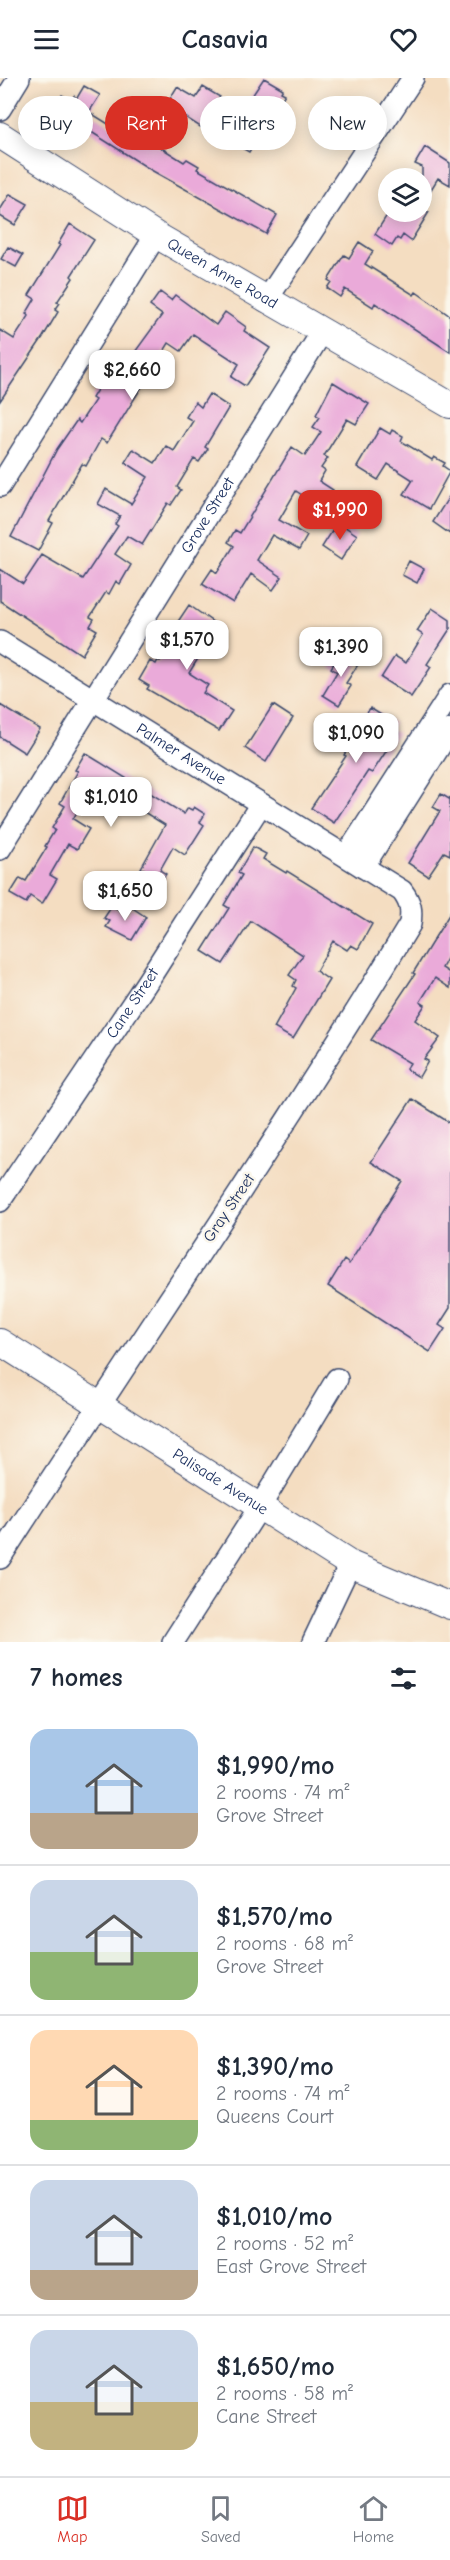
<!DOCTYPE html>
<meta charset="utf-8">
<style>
body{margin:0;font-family:"Comic Neue",sans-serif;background:#f2f2f3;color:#1f2937;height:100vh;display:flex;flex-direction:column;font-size:22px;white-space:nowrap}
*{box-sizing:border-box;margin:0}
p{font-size:20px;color:#747a83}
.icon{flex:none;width:33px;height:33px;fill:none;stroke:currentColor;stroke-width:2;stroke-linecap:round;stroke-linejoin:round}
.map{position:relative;height:1564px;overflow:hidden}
.side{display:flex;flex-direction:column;background:#fff;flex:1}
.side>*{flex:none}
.hud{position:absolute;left:18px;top:18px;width:414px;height:54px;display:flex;gap:12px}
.buttons{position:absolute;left:378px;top:90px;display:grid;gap:12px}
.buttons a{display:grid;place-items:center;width:54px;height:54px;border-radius:50%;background:#fff;box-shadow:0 3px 15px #0003;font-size:30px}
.price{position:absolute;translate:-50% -51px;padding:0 14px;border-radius:12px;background:#fff;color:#222;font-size:20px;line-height:39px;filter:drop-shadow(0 2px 3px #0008)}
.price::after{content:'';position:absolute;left:50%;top:36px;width:18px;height:14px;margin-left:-9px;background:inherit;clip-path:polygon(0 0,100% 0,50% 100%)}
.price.on{background:#d93025;color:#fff}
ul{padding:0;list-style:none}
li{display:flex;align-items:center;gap:18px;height:150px;padding:0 30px}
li+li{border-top:2px solid #e0e1e3}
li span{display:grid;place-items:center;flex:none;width:168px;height:120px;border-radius:18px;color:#555}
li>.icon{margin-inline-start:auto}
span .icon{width:72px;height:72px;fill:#fffc;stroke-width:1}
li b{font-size:26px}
h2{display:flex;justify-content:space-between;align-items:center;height:72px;padding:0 30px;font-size:26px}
.tag{padding:0 21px;border-radius:27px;background:#fff;box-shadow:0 3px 15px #0003;font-size:21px;line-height:54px}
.tag.on{background:#d93025;color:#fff}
header{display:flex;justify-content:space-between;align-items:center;height:78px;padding:0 30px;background:#fff;font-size:27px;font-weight:700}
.tabs{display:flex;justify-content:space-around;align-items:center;height:84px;border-top:2px solid #e0e1e3;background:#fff;font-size:16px;color:#747a83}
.tabs a{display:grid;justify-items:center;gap:3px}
.tabs .on{color:#d93025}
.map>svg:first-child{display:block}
.building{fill:#eaaad9}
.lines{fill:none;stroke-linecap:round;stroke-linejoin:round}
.minor-casing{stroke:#3c496d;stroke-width:24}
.tertiary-casing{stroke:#3c496d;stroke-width:28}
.minor{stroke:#fff;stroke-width:21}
.tertiary{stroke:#fff;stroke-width:26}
.labels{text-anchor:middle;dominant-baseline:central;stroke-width:5;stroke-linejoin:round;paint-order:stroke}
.street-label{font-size:16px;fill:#1b2f5e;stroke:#fbf7ec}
</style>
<header><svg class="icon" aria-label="menu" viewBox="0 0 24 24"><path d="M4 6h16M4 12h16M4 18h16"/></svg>Casavia<svg class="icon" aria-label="heart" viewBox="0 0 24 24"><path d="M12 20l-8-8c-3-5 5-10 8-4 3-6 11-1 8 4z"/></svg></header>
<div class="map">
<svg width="450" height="1564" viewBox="0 0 450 1564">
<rect width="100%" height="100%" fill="#fbf7ec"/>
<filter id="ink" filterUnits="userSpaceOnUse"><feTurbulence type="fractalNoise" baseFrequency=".0167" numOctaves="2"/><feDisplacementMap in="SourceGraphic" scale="12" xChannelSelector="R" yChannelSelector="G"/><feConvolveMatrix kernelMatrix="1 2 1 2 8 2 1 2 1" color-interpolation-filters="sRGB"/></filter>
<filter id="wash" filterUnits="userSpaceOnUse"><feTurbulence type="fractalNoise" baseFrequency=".008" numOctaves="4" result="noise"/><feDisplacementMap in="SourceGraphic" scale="24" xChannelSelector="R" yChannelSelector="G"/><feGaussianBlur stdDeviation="1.35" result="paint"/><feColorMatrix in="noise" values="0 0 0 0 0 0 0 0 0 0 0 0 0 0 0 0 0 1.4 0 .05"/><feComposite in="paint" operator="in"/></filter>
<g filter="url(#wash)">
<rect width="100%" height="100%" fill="#f4ddc1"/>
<g id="blocks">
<path class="building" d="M 264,0 L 283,11 L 281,14 L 285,16 L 274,33 L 271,31 L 269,33 L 250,21 Z
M 84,8 L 100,17 L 89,34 L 113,49 L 120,37 L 134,45 L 131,51 L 184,84 L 187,81 L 199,88 L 197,91 L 277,137 L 266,156 L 151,92 L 82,48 L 79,52 L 63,42 L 66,37 L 55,30 L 62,17 L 72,23 L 74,18 L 77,20 Z
M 177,9 L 196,20 L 203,9 L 220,19 L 202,50 L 166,27 Z
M 242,50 L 258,59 L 249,74 L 233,65 Z
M 425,69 L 450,85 L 450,107 L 438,100 L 422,126 L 422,89 L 415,86 Z
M 10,116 L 28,126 L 15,147 L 0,138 L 0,132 Z
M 389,134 L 429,134 L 411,163 L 403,157 L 400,162 L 397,160 L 392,168 L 375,156 Z
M 70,146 L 94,162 L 71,198 L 73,200 L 57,224 L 60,225 L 55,232 L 58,234 L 43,259 L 0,323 L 0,252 L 14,261 L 29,238 L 26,236 L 35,221 L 29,217 L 60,167 L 58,166 Z
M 359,164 L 373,173 L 365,186 L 414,217 L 416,214 L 450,238 L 450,274 L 375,225 L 373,229 L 345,211 L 340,219 L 327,210 L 331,204 L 328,202 L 344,177 L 349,180 Z
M 8,169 L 23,177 L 16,189 L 1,181 Z
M 160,214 L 171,222 L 175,217 L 216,247 L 225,234 L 246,249 L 244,253 L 270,270 L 245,308 L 231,299 L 239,286 L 193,256 L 181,273 L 169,265 L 107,365 L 101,361 L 86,388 L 82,386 L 49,443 L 53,445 L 38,473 L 11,459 L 57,371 L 77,342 L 80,345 L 95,322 L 92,320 L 104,300 L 107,302 L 121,279 L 130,281 L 162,237 L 150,228 Z
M 333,304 L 369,326 L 356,346 L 347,341 L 324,378 L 328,380 L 321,390 L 325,393 L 319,403 L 333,412 L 321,430 L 296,413 L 279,442 L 307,458 L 299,472 L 272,457 L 257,482 L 282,499 L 273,512 L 251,496 L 233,525 L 202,506 L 212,491 L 217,495 L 234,468 L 228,464 L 235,452 L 240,455 L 292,369 L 305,378 L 321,354 L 313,349 L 320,339 L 316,337 Z
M 209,316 L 229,329 L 205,369 L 208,371 L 199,384 L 194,381 L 177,409 L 181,412 L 171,427 L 168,425 L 142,467 L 127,458 L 115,476 L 131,487 L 120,506 L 116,503 L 109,516 L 106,514 L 90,539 L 94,541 L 90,548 L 97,552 L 82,577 L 0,523 L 0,491 L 23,506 L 42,477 L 83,501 L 118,448 L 115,446 L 120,438 L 98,426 L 106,411 L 131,426 L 148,399 L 125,384 L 133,371 L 155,385 L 166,368 L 174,373 L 193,343 L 186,339 L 195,324 L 201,329 Z
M 380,350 L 390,356 L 392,352 L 403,358 L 401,363 L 432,382 L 434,379 L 445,385 L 443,388 L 450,393 L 429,431 L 404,416 L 413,402 L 388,386 L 378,402 L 357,389 Z
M 450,417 L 450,456 L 433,444 Z
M 338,444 L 357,457 L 341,482 L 322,469 Z
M 409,483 L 424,491 L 417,505 L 402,497 Z
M 189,527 L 221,550 L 208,567 L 207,566 L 189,595 L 208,607 L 203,615 L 232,633 L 219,653 L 147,611 L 149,608 L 139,602 L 150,583 L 156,586 L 158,582 L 160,583 L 178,555 L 175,553 L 177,550 L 175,548 Z
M 432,530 L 450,542 L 450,551 L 427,586 L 431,589 L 411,619 L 381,600 L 395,578 L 406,585 L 423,557 L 417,553 Z
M 341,574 L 359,585 L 346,605 L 351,608 L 339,627 L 323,617 L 337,594 L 331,590 Z
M 0,627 L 40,651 L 25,675 L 0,659 Z
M 273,627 L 293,640 L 266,684 L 245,670 Z
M 370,630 L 394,645 L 391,651 L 398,655 L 372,695 L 368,693 L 334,745 L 311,730 L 346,678 L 344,677 L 362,649 L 359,648 Z
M 85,675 L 184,736 L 188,730 L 192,732 L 194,729 L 205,736 L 200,744 L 204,747 L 185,777 L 173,769 L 160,792 L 166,796 L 150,821 L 132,810 L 144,791 L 141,790 L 165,747 L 115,716 L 108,729 L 87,717 L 73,741 L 89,751 L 77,771 L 68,766 L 50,797 L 57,801 L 42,826 L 30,818 L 26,825 L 10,816 L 20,800 L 26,803 L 47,769 L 45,768 L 55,752 L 52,750 L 65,728 L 60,725 L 78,693 L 75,692 Z
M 441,716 L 449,721 L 450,719 L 450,777 L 444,774 L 428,798 L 408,785 L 440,733 L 433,729 Z
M 253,769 L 266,776 L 263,781 L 286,795 L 287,793 L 372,846 L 358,871 L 351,867 L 347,872 L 333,863 L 316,893 L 329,902 L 293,961 L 274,950 L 296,910 L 293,908 L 296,902 L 289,897 L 303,877 L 251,843 L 223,886 L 202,873 L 229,830 L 224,827 L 242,797 L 238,795 Z
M 112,828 L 126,837 L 131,829 L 146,839 L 132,862 L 106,849 L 110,843 L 104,840 Z
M 450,835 L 450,875 L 442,890 L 450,895 L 450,910 L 435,900 L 420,924 L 425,927 L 415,942 L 440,960 L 424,981 L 428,983 L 419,999 L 406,991 L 410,985 L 371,962 L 415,896 L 413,895 Z
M 412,1021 L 450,1045 L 450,1230 L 439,1247 L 445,1251 L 430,1274 L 328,1208 L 344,1182 L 349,1186 L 402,1103 L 371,1084 Z"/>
</g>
</g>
<g filter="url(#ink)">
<use href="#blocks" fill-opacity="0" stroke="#3c496d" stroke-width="1.5"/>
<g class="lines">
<defs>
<g id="minor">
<path d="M 0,31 L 19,0"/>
<path d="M 266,223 L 413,0"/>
<path d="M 0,408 L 156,157"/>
<path id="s1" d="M 0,564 L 402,813 C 411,825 412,832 410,846 C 280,1061 136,1268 0,1480"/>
<path id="s2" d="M 0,771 L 322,254"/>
<path d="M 346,778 L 450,617"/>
<path d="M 363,789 L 450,652"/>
<path id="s3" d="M 0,1123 L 147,904 L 261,726"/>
<path d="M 173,1564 L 259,1430 L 337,1301"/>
<path d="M 313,1564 L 350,1486"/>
</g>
<g id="tertiary">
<path id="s4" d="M 0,57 L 156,157 L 450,327"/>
<path id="s5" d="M 0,1264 L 350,1486 L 450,1528"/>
</g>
</defs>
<use href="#minor" class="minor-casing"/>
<use href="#tertiary" class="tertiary-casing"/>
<use href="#minor" class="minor"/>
<use href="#tertiary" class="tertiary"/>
</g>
</g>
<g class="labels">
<g class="street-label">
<text stroke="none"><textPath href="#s4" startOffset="262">Queen Anne Road</textPath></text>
<text stroke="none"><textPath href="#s2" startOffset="393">Grove Street</textPath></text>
<text stroke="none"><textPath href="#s1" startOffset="213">Palmer Avenue</textPath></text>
<text stroke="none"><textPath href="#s3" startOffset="238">Cane Street</textPath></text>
<text transform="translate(229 1130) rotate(-56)">Gray Street</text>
<text stroke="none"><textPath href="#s5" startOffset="261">Palisade Avenue</textPath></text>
</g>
</g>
</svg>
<div class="buttons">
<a><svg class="icon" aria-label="layers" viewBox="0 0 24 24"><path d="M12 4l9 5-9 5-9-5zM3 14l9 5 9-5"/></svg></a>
</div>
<b class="price" style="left:132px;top:323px">$2,660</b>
<b class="price on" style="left:340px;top:463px">$1,990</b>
<b class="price" style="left:187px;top:593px">$1,570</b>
<b class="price" style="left:341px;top:600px">$1,390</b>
<b class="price" style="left:356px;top:686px">$1,090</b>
<b class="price" style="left:111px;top:750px">$1,010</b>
<b class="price" style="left:125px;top:844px">$1,650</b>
<div class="hud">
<a class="tag">Buy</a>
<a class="tag on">Rent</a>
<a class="tag">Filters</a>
<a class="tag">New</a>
</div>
</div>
<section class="side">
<h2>7 homes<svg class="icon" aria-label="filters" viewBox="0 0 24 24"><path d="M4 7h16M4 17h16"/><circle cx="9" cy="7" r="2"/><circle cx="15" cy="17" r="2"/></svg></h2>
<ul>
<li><span style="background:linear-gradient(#a9c7e8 70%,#b9a48a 0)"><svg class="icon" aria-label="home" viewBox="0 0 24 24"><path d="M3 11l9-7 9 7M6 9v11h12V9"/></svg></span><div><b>$1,990/mo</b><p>2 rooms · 74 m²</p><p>Grove Street</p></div></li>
<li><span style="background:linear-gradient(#c9d6e8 60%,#8fb573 0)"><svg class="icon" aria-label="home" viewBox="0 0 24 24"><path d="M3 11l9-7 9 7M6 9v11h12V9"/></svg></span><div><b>$1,570/mo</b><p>2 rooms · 68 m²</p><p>Grove Street</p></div></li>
<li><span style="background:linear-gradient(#ffd9b3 75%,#8fb573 0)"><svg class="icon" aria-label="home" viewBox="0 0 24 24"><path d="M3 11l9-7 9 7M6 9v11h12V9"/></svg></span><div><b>$1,390/mo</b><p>2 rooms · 74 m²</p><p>Queens Court</p></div></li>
<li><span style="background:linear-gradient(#c9d6e8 75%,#b9a48a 0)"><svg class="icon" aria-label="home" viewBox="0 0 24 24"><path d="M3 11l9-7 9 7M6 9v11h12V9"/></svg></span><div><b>$1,010/mo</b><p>2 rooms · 52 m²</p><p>East Grove Street</p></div></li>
<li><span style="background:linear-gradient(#c9d6e8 60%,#c2b280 0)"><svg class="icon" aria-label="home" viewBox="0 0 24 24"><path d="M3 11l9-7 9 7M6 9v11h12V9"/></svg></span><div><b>$1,650/mo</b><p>2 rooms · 58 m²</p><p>Cane Street</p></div></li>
</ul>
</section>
<nav class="tabs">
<a class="on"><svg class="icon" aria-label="map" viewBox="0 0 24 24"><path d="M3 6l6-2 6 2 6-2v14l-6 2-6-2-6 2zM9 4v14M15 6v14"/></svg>Map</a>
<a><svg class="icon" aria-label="saved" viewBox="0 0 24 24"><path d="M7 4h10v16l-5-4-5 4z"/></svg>Saved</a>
<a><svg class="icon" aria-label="home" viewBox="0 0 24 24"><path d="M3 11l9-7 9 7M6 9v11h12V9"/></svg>Home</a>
</nav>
